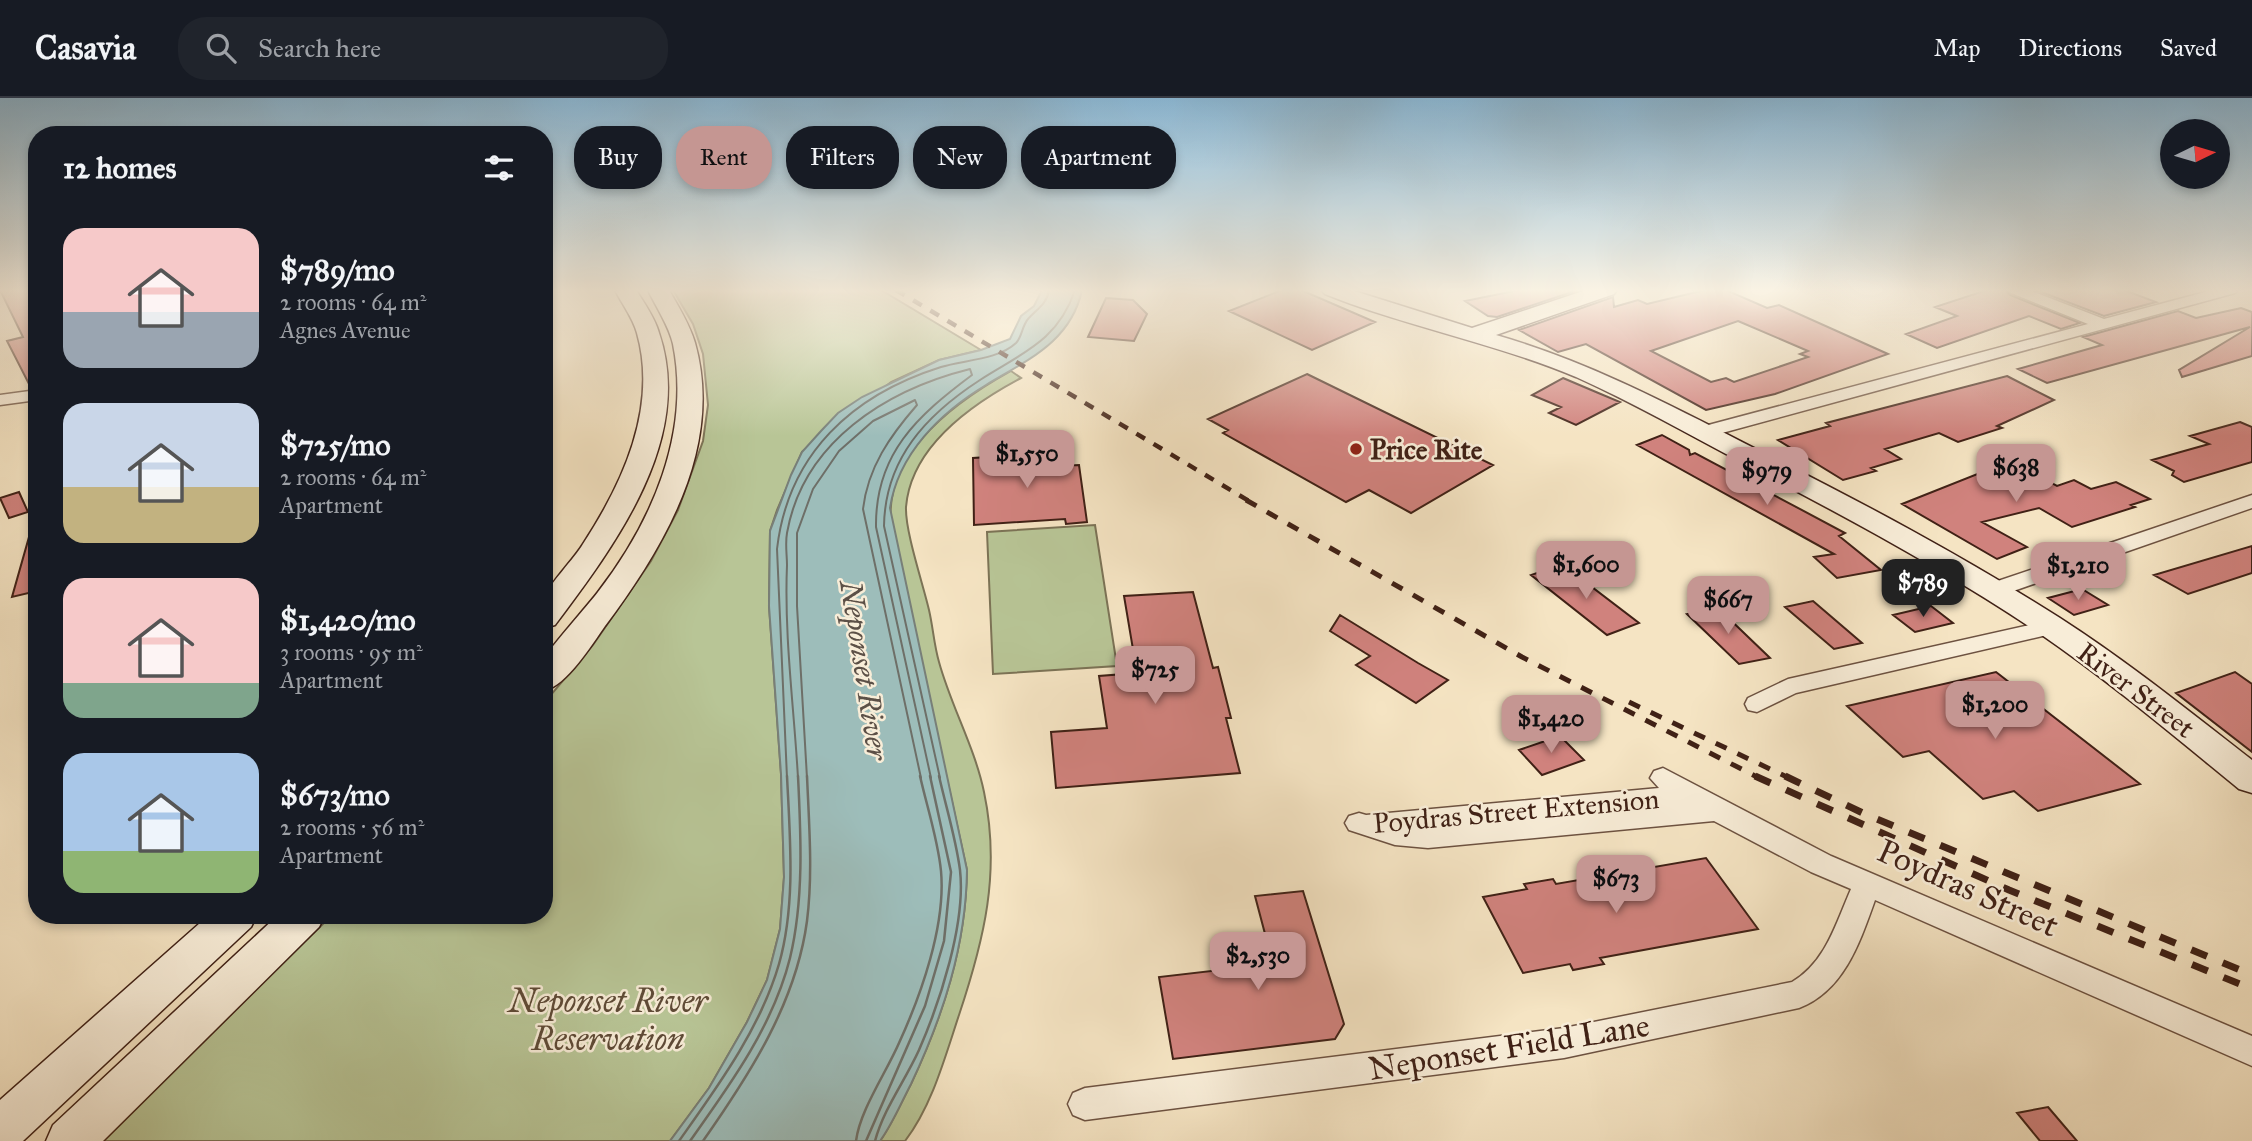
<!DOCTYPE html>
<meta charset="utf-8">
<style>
body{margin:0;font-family:"IM FELL Great Primer",serif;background:#20242c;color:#f1f3f6;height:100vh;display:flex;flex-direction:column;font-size:26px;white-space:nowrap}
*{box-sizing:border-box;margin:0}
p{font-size:23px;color:#9ea1a6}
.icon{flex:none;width:38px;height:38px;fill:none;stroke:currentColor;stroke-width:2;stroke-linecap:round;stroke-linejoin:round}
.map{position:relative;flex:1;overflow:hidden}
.details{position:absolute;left:28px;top:28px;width:525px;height:798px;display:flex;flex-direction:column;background:#171b24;border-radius:28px;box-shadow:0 4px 10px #0003}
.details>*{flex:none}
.banner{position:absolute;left:574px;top:28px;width:665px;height:63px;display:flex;gap:14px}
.needle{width:46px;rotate:85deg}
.controls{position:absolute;left:2160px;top:21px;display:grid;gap:14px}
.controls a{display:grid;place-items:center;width:70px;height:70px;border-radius:50%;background:#171b24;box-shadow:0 4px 10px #0003;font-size:35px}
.price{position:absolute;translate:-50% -60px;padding:0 16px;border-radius:14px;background:#c59692;color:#111;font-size:23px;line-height:46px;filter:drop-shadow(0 2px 4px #0008)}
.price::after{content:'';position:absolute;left:50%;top:42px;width:21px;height:16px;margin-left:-10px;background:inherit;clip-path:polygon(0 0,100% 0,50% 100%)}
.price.selected{background:#222;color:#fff}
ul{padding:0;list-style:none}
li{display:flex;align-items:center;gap:21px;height:175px;padding:0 35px}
li span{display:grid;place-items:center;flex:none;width:196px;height:140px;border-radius:21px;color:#555}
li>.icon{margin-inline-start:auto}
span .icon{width:84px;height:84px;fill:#fffc;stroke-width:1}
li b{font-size:30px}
h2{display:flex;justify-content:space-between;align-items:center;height:84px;padding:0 35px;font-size:30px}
.tag{padding:0 24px;border-radius:28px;background:#171b24;box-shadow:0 4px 10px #0003;font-size:24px;line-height:63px}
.tag.selected{background:#c59692;color:#111}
header{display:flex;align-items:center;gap:42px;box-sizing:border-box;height:98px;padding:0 35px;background:#171b24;border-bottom:2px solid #363941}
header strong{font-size:33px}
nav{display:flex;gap:38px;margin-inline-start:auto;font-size:24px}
.search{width:490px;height:63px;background:#20242c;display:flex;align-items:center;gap:18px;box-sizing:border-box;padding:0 24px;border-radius:28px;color:#9ea1a6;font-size:26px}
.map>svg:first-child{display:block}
.green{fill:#b8c596;stroke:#7c7356;stroke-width:2}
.water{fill:#9dbdba;stroke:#787f78;stroke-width:2}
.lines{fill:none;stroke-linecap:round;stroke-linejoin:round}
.shore-far1{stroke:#6e6f68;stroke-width:2}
.shore{stroke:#6e6f68;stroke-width:2.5}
.building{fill:#d0827d;stroke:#402116;stroke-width:2;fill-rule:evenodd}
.street-casing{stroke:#6d5241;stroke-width:3}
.secondary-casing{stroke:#402116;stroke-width:3}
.street{fill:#f8edd8;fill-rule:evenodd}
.secondary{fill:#f8edd8;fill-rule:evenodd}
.rail-far2{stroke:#402116;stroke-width:4.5;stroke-dasharray:10 10;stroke-linecap:butt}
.rail-far1{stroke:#402116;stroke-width:5;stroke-dasharray:12 12;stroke-linecap:butt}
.rail{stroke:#402116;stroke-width:7;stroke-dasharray:17 17;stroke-linecap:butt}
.poi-dot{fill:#8f2418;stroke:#f8edd8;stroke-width:2.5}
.labels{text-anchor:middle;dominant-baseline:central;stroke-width:5;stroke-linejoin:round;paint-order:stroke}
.poi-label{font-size:28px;font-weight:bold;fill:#402116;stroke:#f8edd8;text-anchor:start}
.street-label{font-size:28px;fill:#402116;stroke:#f8edd8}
.water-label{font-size:30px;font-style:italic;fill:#5c5047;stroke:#f8edd8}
.near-street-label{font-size:33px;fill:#402116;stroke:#f8edd8}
.near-park-label{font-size:33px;font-style:italic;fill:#5e4a36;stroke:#f8edd8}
</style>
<header>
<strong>Casavia</strong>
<div class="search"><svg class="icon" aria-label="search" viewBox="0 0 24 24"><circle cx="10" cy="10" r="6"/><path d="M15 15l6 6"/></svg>Search here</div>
<nav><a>Map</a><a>Directions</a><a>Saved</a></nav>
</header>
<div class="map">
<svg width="2252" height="1043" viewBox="0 0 2252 1043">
<rect width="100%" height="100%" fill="#f5e4c3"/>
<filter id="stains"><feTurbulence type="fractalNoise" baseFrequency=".00286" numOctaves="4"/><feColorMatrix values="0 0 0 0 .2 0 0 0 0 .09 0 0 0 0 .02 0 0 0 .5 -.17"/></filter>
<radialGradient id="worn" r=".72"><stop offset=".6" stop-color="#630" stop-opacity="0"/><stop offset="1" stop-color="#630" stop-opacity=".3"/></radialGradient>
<path class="green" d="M 673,192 L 881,192 L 981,252 L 939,262 L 891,284 L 802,354 L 777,412 L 770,433 L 769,508 L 781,676 L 784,779 L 780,831 L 767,882 L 747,924 L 709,990 L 670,1043 L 102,1043 L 332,817 L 544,817 L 544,605 L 593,547 L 651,463 L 678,412 L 703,343 L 708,307 L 703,256 L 693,226 Z
M 1011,273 L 1021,280 C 972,306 911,348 906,409 C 905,433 923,486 929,512 C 933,529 934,547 939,564 C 951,608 975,650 984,694 C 1001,774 984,842 959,917 C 945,959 932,1008 905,1043 L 880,1043 C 892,1026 901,1005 911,986 C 943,918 966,848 967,772 L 891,426 C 884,355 955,304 1011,273 Z
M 1095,427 L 1117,568 L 993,576 L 987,434 Z"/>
<path class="water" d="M 1042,192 L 1082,192 C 1071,244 1027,262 986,287 C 941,314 898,356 890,410 L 967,772 C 966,848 943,918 911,986 C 901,1005 892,1027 880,1043 L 670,1043 L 709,990 L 747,924 L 767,882 L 780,831 L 784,779 L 781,676 L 769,508 L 770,433 L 791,377 L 802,354 L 821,333 L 838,315 L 862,299 L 939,262 L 981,252 L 1010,241 L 1021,218 L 1034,208 Z"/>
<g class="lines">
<path class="shore-far1" d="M 787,680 L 777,451 C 788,356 852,297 941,269 C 963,262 998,262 1016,245 C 1022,239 1022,228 1028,221 C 1037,211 1047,206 1049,192
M 798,680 C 794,609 784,538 787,467 C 787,457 785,446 787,435 C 803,344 886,292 970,271 L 972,277 C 917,318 875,356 876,429 L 931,680
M 807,680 L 797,508 L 797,435 L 813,391 L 839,353 L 873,323 L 915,302 L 917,307 C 890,338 868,369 863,411 L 921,680
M 940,680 L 884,428 C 885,361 926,317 980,282 C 1022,255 1058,243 1075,192"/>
<path class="shore" d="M 679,1043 C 718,988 760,931 779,866 C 796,806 790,740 787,678
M 690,1043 C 730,987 773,928 790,860 C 804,802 801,738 798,678
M 703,1043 C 750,976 796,905 807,823 C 813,775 809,726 807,678
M 856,1043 C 860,1012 886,975 899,945 C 921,897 946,827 941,773 C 938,742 927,709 920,678
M 866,1043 L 925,908 L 944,843 L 951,774 L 930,678
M 875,1043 C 884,1010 905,983 919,952 C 940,904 966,825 960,772 C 956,741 946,709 939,678"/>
</g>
<path class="building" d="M 0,192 L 37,192 L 37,289 L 31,290 L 7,243 L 23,239 Z
M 1282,192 L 1301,192 L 1375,224 L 1312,252 L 1229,213 Z
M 1519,192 L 1578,192 L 1497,219 L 1488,218 L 1465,203 Z
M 1705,192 L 1726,192 L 1767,210 L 1779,207 L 1888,256 L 1775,296 L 1706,312 L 1586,246 L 1558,254 L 1519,232 L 1613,199 L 1614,209 L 1638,202 L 1647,206 ZM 1738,223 L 1808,253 L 1800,256 L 1808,259 L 1734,284 L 1726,280 L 1711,284 L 1651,253 Z
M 1987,192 L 2005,192 L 2010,197 L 2080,225 L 2061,231 L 2029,218 L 1937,250 L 1906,236 L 1957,218 L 1935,209 Z
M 2036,192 L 2124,192 L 2156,204 L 2104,218 Z
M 1106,200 L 1133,202 L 1147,216 L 1134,243 L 1088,239 Z
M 2241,210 L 2252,214 L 2252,258 L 2182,279 L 2179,272 L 2250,229 L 2047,285 L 2018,271 L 2102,247 L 2083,239 L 2178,213 L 2196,220 Z
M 1307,276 L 1493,367 L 1411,415 L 1369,392 L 1346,404 L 1223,335 L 1228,332 L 1208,321 Z
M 2007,278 L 2054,302 L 1997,328 L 2002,330 L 1958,344 L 1939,335 L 1885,351 L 1901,361 L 1871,370 L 1876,373 L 1843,382 L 1778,342 L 1830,328 L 1826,325 Z
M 1563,280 L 1596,294 L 1620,304 L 1576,327 L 1549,315 L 1561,309 L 1532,297 Z
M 2240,324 L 2252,329 L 2252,364 L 2184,384 L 2172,377 L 2174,373 L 2152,362 L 2209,346 L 2190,338 Z
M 1662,337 L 1689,352 L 1690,357 L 1695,355 L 1845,435 L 1839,438 L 1881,472 L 1837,480 L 1814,459 L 1834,456 L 1637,347 Z
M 1058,355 L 1059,368 L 1079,367 L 1087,424 L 1066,426 L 1065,421 L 974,427 L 973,360 Z
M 2010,363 L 2057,388 L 2074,382 L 2091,391 L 2116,384 L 2150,401 L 2131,407 L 2135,409 L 2072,429 L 2039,410 L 1982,424 L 2027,449 L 1997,461 L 1902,406 Z
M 19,394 L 28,414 L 9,420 L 0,400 Z
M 31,432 L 37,433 L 37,493 L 12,499 Z
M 2252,448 L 2252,475 L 2188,496 L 2154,477 Z
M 1557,468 L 1575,482 L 1580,480 L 1639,525 L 1607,537 L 1531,477 Z
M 2082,491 L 2108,507 L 2074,517 L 2048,500 Z
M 1193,494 L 1213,570 L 1218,569 L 1231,620 L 1226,620 L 1240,675 L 1056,690 L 1051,634 L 1107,630 L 1099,578 L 1137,575 L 1124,498 Z
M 1813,503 L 1862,545 L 1834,551 L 1785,509 Z
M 1931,508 L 1953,525 L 1915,534 L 1893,517 Z
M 1718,510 L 1770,560 L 1739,566 L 1687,516 Z
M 1340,517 L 1418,565 L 1448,582 L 1416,605 L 1356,567 L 1370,558 L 1330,533 Z
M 1996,574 L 2140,686 L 2038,713 L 2014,693 L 1983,701 L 1929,653 L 1903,659 L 1847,608 Z
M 2235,574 L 2252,586 L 2252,654 L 2176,595 Z
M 1560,638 L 1584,662 L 1542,677 L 1519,652 Z
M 1706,760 L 1758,831 L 1600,860 L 1604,866 L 1573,872 L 1570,866 L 1523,875 L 1483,799 L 1527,791 L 1524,786 L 1553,781 L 1556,786 Z
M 1303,793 L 1344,926 L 1335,941 L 1173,961 L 1159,879 L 1273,866 L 1255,798 Z
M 2048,1009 L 2077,1043 L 2040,1043 L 2017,1015 Z"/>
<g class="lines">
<defs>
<path id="street" d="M 2008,192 L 2029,192 L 2104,221 L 2213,192 L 2238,192 L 2235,195 L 1711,338 L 1704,340 L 1695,334 L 1697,330 L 2088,226 L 2011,195 Z
M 37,292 L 37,302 L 0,307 L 0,297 Z
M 2252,397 L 2252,410 L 2002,497 L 1986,497 L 1983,492 L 1986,487 Z
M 2052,522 L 2060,524 L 2063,529 L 2060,534 L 1796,595 L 1757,614 L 1748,612 L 1745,606 L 1748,600 L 1788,581 Z
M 1663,670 L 1831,758 L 2252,938 L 2252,968 L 1875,802 C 1860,844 1844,893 1799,910 L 1564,960 L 1085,1022 L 1073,1017 L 1068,1006 L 1073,995 L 1085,990 L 1564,930 L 1792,884 C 1826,864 1836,825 1851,791 L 1811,774 L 1714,723 L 1428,750 L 1395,747 L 1349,732 L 1345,725 L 1349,718 L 1359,715 L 1366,717 L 1659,690 L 1650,680 L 1654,673 Z"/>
<path id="secondary" d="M 615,192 L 636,192 C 644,205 655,220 659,235 C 695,341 615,447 555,527 L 544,530 C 544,521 541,506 545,498 C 551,484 574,461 583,446 C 623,385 658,309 637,235 C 633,220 622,206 615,192 Z
M 648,192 L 669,192 C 678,208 690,227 695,245 C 724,348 665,448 605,528 C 591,548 567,587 544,593 C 544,584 541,569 544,561 C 547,553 590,505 598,494 C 652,424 691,335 673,246 C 669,228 656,209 648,192 Z
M 1321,192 L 1351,192 L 1472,230 L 1586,192 L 1617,192 L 1614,196 L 1496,237 C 1590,264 1672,308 1758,352 C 1861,404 1963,458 2060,520 C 2127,563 2189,613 2252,662 L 2252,695 L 2239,691 C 2174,638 2109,583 2039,535 C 1944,471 1842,417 1741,364 C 1686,335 1632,304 1576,279 C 1495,245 1407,229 1325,196 Z
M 209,817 L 257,817 L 251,829 L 23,1043 L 0,1043 L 0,1002 Z
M 278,817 L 325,817 L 319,829 L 103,1043 L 46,1043 L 53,1027 Z"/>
</defs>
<use href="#street" class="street-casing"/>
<use href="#secondary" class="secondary-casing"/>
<use href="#street" class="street"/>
<use href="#secondary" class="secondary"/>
<path class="rail-far2" d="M 896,192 L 1249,403"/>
<path class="rail-far1" d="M 1246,402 L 1522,559 L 1759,680
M 1629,604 L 1789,680"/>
<path class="rail" d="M 1755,678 L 2009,792 L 2252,891
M 1785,678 L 1865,716 L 2252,877"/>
</g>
<linearGradient id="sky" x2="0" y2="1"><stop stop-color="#8ab8d6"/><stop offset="0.57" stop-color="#faf3e4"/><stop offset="1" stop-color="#faf3e4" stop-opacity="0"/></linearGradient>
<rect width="2252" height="338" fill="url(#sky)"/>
<circle class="poi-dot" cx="1356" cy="351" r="7"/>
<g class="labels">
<g class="poi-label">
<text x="1370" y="351">Price Rite</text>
</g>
<g class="street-label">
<text transform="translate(2136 592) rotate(37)">River Street</text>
<text transform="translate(1516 713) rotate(-5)">Poydras Street Extension</text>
</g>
<g class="water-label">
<text transform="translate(864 572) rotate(81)">Neponset River</text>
</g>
<g class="near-street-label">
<text transform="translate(1968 790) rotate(24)">Poydras Street</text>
<text transform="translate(1509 949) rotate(-9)">Neponset Field Lane</text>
</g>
<g class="near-park-label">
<text x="608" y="903">Neponset River<tspan x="608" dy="38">Reservation</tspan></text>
</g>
</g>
<rect width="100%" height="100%" filter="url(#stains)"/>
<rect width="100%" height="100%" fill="url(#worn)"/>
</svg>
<div class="controls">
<a><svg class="needle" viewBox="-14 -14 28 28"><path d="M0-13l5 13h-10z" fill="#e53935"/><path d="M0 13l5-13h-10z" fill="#9ea1a6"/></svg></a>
</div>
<b class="price" style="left:1027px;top:392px">$1,550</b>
<b class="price" style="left:2016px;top:406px">$638</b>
<b class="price" style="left:1767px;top:409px">$979</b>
<b class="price" style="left:1586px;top:503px">$1,600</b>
<b class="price" style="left:2078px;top:504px">$1,210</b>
<b class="price selected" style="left:1923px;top:521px">$789</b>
<b class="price" style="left:1728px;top:538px">$667</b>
<b class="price" style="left:1155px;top:608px">$725</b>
<b class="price" style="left:1995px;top:643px">$1,200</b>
<b class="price" style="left:1551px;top:657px">$1,420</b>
<b class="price" style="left:1616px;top:817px">$673</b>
<b class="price" style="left:1258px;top:894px">$2,530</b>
<div class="banner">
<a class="tag">Buy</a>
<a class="tag selected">Rent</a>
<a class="tag">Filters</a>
<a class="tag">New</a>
<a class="tag">Apartment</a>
</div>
<section class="details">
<h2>12 homes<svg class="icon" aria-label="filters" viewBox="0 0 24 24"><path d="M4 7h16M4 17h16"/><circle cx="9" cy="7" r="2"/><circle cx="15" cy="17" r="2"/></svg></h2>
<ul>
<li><span style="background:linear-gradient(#f6c9c9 60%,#9aa5b1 0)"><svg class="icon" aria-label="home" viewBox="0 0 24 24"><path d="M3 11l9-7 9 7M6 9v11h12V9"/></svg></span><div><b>$789/mo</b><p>2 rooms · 64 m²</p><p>Agnes Avenue</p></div></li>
<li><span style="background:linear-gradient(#c9d6e8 60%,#c2b280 0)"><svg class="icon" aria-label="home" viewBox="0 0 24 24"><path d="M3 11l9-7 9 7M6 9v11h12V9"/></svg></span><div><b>$725/mo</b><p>2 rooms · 64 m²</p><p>Apartment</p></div></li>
<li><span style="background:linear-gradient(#f6c9c9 75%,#7fa58c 0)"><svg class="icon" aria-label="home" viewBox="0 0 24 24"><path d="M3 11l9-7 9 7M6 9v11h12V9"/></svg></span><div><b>$1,420/mo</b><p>3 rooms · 95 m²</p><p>Apartment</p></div></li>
<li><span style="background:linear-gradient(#a9c7e8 70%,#8fb573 0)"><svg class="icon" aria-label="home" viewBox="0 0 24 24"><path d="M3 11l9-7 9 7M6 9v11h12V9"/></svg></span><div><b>$673/mo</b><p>2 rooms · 56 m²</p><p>Apartment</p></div></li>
</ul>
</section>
</div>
